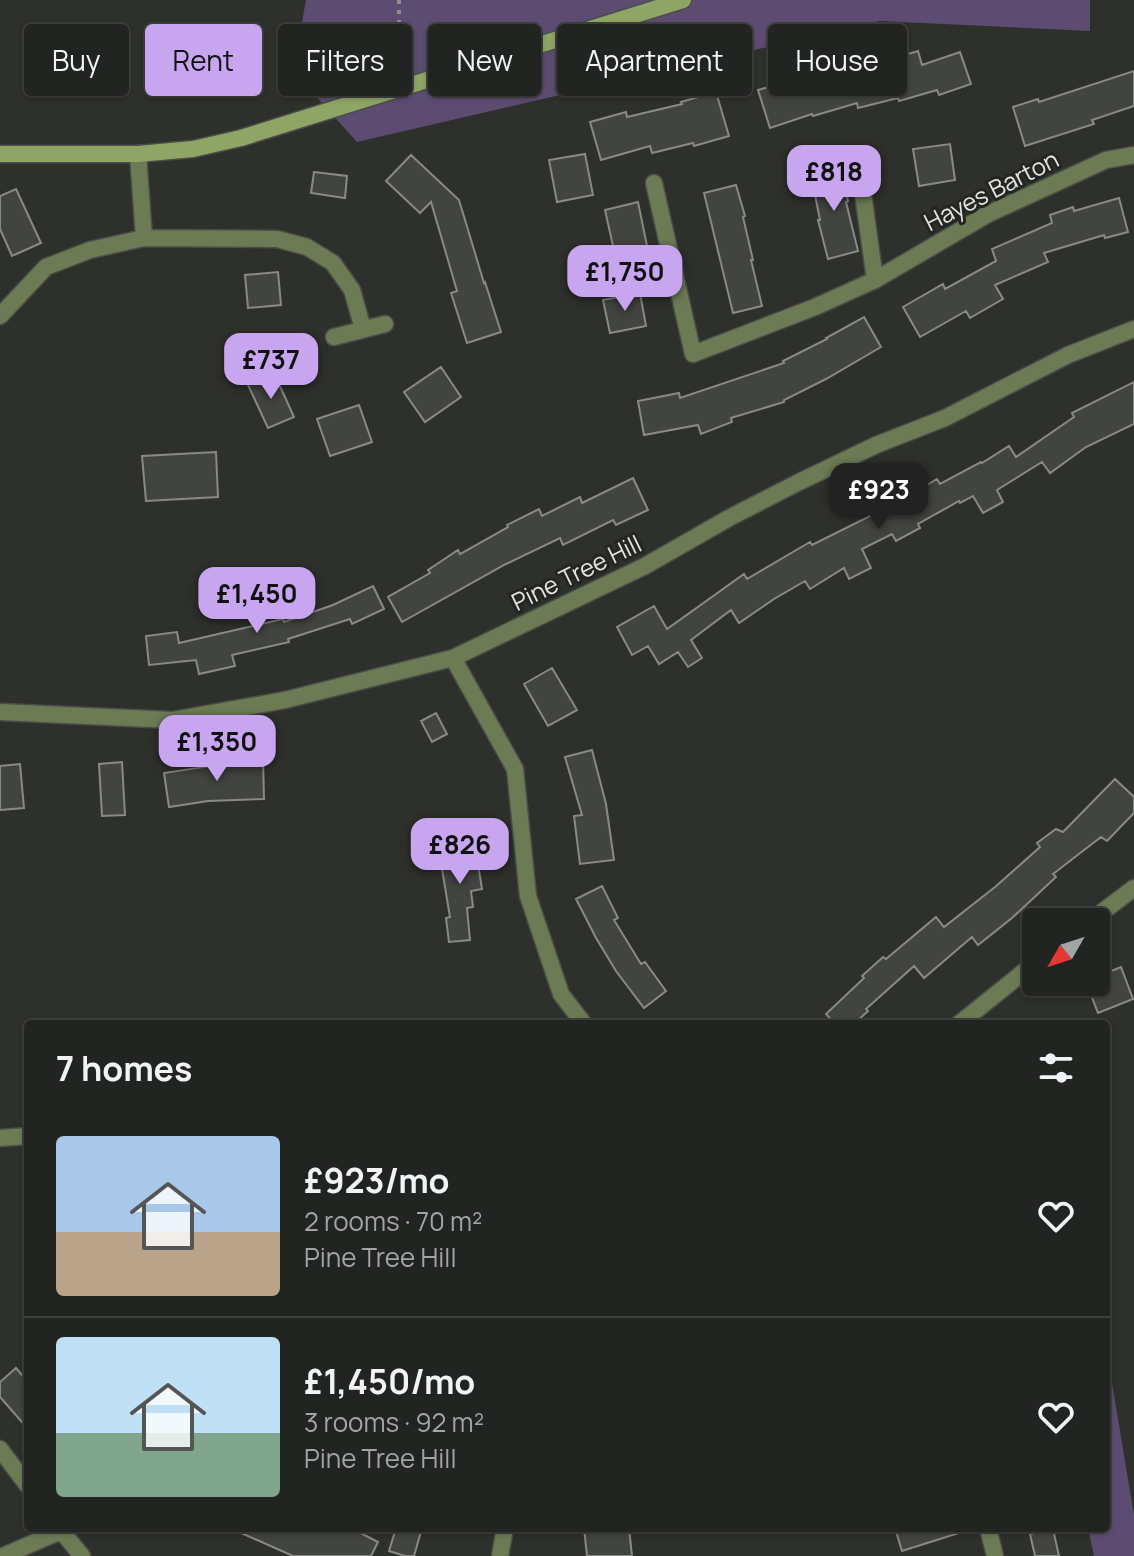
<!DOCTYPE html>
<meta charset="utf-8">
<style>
body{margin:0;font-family:Manrope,sans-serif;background:#2a2c2a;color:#f1f3f6;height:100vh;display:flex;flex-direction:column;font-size:30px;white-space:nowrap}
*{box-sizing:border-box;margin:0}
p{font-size:26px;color:#a2a4a5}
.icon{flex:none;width:44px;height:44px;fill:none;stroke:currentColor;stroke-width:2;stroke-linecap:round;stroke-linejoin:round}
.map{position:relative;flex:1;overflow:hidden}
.drawer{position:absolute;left:24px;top:1020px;width:1086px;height:512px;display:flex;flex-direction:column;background:#222421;border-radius:8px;box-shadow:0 2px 6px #0004,0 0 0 2px #3f413f}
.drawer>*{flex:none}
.guide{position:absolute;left:24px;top:24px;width:1086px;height:72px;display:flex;gap:16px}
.needle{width:52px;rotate:231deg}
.tools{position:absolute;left:1022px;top:908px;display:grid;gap:16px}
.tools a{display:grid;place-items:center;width:88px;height:88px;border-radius:8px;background:#222421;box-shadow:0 2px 6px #0004,0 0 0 2px #3f413f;font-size:40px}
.price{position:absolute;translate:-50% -68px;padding:0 18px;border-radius:16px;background:#c7a6ef;color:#111;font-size:26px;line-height:52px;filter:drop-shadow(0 2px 4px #0008)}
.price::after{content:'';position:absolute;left:50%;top:48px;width:24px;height:18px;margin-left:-12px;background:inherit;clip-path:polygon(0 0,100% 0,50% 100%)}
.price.on{background:#222;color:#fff}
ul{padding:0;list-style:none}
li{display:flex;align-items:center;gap:24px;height:200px;padding:0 32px}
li+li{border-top:2px solid #3f413f}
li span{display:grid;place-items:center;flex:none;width:224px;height:160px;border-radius:8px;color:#555}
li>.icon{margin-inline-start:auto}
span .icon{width:96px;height:96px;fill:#fffc;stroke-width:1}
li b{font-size:34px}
h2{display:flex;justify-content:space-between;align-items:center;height:96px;padding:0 32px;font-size:34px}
.pill{padding:0 28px;border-radius:8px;background:#222421;box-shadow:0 2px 6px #0004,0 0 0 2px #3f413f;font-size:28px;line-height:72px}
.pill.on{background:#c7a6ef;color:#111}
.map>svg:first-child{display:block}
.green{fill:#5c4c71}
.building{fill:#424440;stroke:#888a85;stroke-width:2}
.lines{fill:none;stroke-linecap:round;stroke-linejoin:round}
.minor-casing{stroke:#4b4d49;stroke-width:19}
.secondary-casing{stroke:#4b4d49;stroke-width:19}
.path{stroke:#8d8f8c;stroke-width:4;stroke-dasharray:4 6;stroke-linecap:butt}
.minor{stroke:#6c7b54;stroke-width:16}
.secondary{stroke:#8ea566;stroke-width:16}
.labels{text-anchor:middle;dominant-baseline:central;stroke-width:6;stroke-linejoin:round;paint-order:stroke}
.street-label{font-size:24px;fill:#e4e5e3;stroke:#242622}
</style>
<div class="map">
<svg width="1134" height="1556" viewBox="0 0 1134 1556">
<rect width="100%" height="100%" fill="#2e302c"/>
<path class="green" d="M 306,0 L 1090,0 L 1090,31 L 880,21 L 357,142 L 293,71 Z
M 1106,1347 L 1134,1515 L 1134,1556 L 1094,1556 L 1088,1528 L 1106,1528 Z"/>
<path class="building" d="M 918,51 L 922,65 L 960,52 L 971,84 L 939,95 L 937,90 L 899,101 L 898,98 L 858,108 L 857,103 L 813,116 L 812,114 L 770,128 L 758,90 L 848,65 L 847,62 L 876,55 L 878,63 Z
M 1134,71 L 1134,106 L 1092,120 L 1094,124 L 1025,146 L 1013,107 L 1038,99 L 1039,102 Z
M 716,92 L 729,136 L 694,146 L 693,143 L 652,153 L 650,146 L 601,160 L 590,122 L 626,112 L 627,117 L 682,104 L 681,102 Z
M 950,144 L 955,180 L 919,186 L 913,149 Z
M 585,154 L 593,195 L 557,202 L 549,160 Z
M 411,155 L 459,200 L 484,283 L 485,282 L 501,332 L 467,343 L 451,293 L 457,291 L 431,202 L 420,213 L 386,181 Z
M 841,168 L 848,201 L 846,202 L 858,251 L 828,259 L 818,220 L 820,220 L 811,175 Z
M 314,172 L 347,176 L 345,198 L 311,193 Z
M 736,185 L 745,216 L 743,217 L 753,260 L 751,260 L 762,306 L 733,313 L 704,193 Z
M 16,189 L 41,243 L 12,256 L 0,229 L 0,196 Z
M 1119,198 L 1128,232 L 1105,238 L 1104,235 L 1044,253 L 1048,262 L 995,285 L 1003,299 L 970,318 L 966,311 L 920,337 L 903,307 L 943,284 L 945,289 L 996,261 L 992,249 L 1052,223 L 1050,215 L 1073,207 L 1074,211 Z
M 638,202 L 653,275 L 621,282 L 605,210 Z
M 278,272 L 281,305 L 248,308 L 245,275 Z
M 640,293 L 646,326 L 610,333 L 603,300 Z
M 864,317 L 881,347 L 826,379 L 784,400 L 784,402 L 731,418 L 732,422 L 701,434 L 698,425 L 644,435 L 638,401 L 679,393 L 680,398 L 784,363 L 783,361 L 827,339 L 826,338 Z
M 441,367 L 461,397 L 425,422 L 404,392 Z
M 274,373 L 294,417 L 268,428 L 248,385 Z
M 1134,382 L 1134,424 L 1086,447 L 1050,473 L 1042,462 L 997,490 L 1003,502 L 983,513 L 973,496 L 960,503 L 959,501 L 918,524 L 920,528 L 896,541 L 892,534 L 862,549 L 871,568 L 849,579 L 844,568 L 810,589 L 805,581 L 774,599 L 739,623 L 731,610 L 691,640 L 702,658 L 688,667 L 678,652 L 659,664 L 648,646 L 632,655 L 617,627 L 654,606 L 667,629 L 744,574 L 747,579 L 810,542 L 812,545 L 874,514 L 875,516 L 917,495 L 915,492 L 937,479 L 940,484 L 981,462 L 982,463 L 1009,446 L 1016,457 L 1074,417 L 1072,413 Z
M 359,405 L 372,442 L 330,456 L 317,419 Z
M 216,452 L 218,497 L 146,501 L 142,456 Z
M 633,478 L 648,510 L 616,525 L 613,520 L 563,545 L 560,538 L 506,564 L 402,622 L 388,597 L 430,573 L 428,570 L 458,550 L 460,554 L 508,527 L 507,525 L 539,509 L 542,516 L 580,497 L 582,503 Z
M 373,586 L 384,609 L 352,624 L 350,619 L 288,639 L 289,642 L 232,655 L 235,666 L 199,674 L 196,660 L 149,665 L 146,636 L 177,632 L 179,643 L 283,619 L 284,622 L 333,605 Z
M 552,668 L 577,710 L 548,726 L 524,684 Z
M 436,713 L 447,734 L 432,742 L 421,721 Z
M 592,750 L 606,804 L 614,860 L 580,864 L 574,816 L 582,815 L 565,757 Z
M 263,759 L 264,799 L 208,801 L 169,807 L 164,773 L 224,764 L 224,760 Z
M 122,762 L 125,815 L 102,816 L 99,764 Z
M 20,764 L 24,808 L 0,810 L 0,766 Z
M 1115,779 L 1134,797 L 1134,813 L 1107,841 L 1101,837 L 1053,874 L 1056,877 L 1012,918 L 978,945 L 972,937 L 924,978 L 914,966 L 866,1009 L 868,1011 L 854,1024 L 835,1024 L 826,1014 L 864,978 L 862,976 L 883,957 L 886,959 L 936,917 L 944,927 L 995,887 L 1040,847 L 1037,843 L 1056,829 L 1063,832 Z
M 466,831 L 468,859 L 477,858 L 482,889 L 471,891 L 473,907 L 467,908 L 470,940 L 449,942 L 446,918 L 450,917 L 441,863 L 451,862 L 448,833 Z
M 602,886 L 618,918 L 614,920 L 641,964 L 645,962 L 666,991 L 644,1008 L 616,971 L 596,938 L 576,899 Z
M 1121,967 L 1133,999 L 1098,1013 L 1086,982 L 1096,982 L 1096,977 Z
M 16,1368 L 28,1382 L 28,1429 L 0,1397 L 0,1382 Z
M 230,1528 L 351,1528 L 378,1542 L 371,1556 L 293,1556 Z
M 396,1528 L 422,1528 L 414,1556 L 405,1556 L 389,1551 Z
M 584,1528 L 629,1528 L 632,1556 L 587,1556 Z
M 895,1528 L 962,1528 L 962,1532 L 902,1551 Z
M 1053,1529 L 1059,1556 L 1035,1556 L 1030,1534 Z"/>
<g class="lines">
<defs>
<path id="minor" d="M 138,154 L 144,238
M 858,157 L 875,280
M 654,183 L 693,354 L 815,307 L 875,280 L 988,214 L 1106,160 L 1134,155
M 0,316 L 46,267 L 90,250 L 144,238 L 277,239 L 307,247 L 333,263 L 352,290 L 363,329
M 334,337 L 385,324
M 453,658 L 515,769 L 528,896 L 561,994 L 584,1024
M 0,712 L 173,720 L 285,700 L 453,658 L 645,566 L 729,518 L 797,483 L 876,445 L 945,418 L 1068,355 L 1134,329
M 1089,922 L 1134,888
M 959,1024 L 1036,962
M 0,1138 L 28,1136
M 0,1449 L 28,1486
M 59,1528 L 82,1556
M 988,1528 L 995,1556
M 3,1556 L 61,1531
M 500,1556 L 505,1528"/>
<path id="secondary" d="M 0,154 L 138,154 L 193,149 L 241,138 L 683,0"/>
</defs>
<use href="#minor" class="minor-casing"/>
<use href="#secondary" class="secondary-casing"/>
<path class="path" d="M 399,0 L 399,54"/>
<use href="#minor" class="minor"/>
<use href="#secondary" class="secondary"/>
</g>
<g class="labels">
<g class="street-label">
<text transform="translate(991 190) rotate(-27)">Hayes Barton</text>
<text transform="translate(576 572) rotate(-26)">Pine Tree Hill</text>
</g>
</g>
</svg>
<div class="tools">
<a><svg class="needle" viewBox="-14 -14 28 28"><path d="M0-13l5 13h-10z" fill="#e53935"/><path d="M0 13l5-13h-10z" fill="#a2a4a5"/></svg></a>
</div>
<b class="price" style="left:834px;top:213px">£818</b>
<b class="price" style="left:625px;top:313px">£1,750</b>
<b class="price" style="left:271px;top:401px">£737</b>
<b class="price on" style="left:879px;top:531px">£923</b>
<b class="price" style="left:257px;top:635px">£1,450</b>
<b class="price" style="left:217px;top:783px">£1,350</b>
<b class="price" style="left:460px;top:886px">£826</b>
<div class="guide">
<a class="pill">Buy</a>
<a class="pill on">Rent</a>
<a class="pill">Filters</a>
<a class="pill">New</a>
<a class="pill">Apartment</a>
<a class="pill">House</a>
</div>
<section class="drawer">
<h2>7 homes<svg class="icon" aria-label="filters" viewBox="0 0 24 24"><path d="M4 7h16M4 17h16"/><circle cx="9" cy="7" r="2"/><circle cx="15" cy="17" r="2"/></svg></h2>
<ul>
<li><span style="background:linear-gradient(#a9c7e8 60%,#b9a48a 0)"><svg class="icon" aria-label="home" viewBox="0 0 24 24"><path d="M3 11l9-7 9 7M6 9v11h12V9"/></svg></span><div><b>£923/mo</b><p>2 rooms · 70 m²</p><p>Pine Tree Hill</p></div><svg class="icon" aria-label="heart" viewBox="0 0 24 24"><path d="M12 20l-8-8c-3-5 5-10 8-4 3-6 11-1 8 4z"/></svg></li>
<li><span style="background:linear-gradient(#bfe0f5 60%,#7fa58c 0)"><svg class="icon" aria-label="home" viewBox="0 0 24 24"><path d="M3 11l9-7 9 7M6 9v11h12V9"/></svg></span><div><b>£1,450/mo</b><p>3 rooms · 92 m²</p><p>Pine Tree Hill</p></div><svg class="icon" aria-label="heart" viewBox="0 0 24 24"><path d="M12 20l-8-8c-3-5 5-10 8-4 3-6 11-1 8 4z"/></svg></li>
</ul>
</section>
</div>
